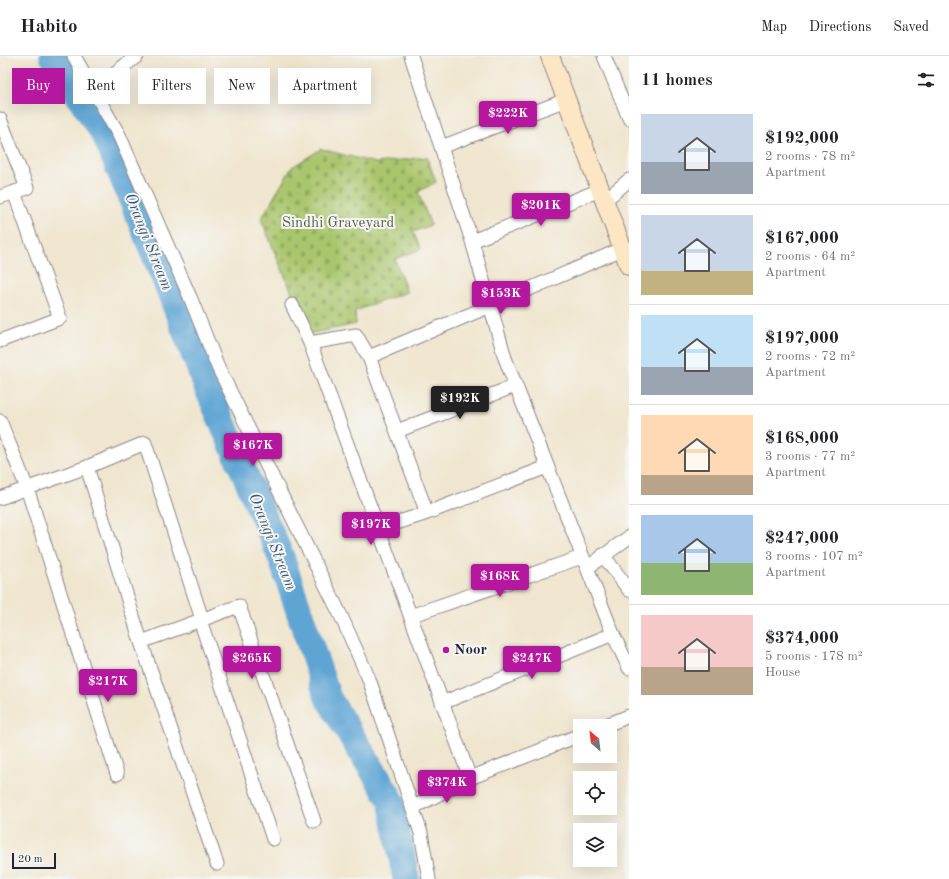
<!DOCTYPE html>
<meta charset="utf-8">
<style>
body{margin:0;font-family:"Old Standard TT",serif;background:#f2f2f2;color:#202124;height:100vh;display:flex;flex-direction:column;font-size:15px;white-space:nowrap}
*{box-sizing:border-box;margin:0}
p{font-size:13px;color:#757577}
.icon{flex:none;width:22px;height:22px;fill:none;stroke:currentColor;stroke-width:2;stroke-linecap:round;stroke-linejoin:round}
.map{position:relative;flex:1;overflow:hidden}
.panel{display:flex;flex-direction:column;background:#fff;width:320px}
.panel>*{flex:none}
.hud{position:absolute;left:12px;top:12px;width:380px;height:36px;display:flex;gap:8px}
.needle{width:26px;rotate:332deg}
.fabs{position:absolute;left:573px;top:663px;display:grid;gap:8px}
.fabs a{display:grid;place-items:center;width:44px;height:44px;border-radius:0px;background:#fff;box-shadow:0 4px 16px #0002;font-size:20px}
.scale{position:absolute;left:12px;bottom:10px;width:44px;box-sizing:border-box;padding-left:4px;border:2px solid #22223b;border-top:0;font-size:11px;line-height:14px;white-space:nowrap;color:#22223b;-webkit-text-stroke:3px #f6f6f2;paint-order:stroke}
.price{position:absolute;translate:-50% -34px;padding:0 9px;border-radius:4px;background:#b5179e;color:#fff;font-size:13px;line-height:26px;filter:drop-shadow(0 1px 2px #0008)}
.price::after{content:'';position:absolute;left:50%;top:24px;width:12px;height:9px;margin-left:-6px;background:inherit;clip-path:polygon(0 0,100% 0,50% 100%)}
.price.active{background:#222;color:#fff}
ul{padding:0;list-style:none}
li{display:flex;align-items:center;gap:12px;height:100px;padding:0 12px}
li+li{border-top:1px solid #e0e0e0}
li span{display:grid;place-items:center;flex:none;width:112px;height:80px;border-radius:0px;color:#555}
li>.icon{margin-inline-start:auto}
span .icon{width:48px;height:48px;fill:#fffc;stroke-width:1}
li b{font-size:17px}
h2{display:flex;justify-content:space-between;align-items:center;height:48px;padding:0 12px;font-size:17px}
.tag{padding:0 14px;border-radius:0px;background:#fff;box-shadow:0 4px 16px #0002;font-size:14px;line-height:36px}
.tag.active{background:#b5179e;color:#fff}
header{display:flex;align-items:center;gap:24px;box-sizing:border-box;height:56px;padding:0 20px;background:#fff;border-bottom:1px solid #e0e0e0}
header strong{font-size:19px}
nav{display:flex;gap:22px;margin-inline-start:auto;font-size:14px}
main{display:flex;flex:1;min-height:0}
.map>svg:first-child{display:block}
.cemetery{fill:url(#cemetery-stones);stroke:#667454}
.lines{fill:none;stroke-linecap:round;stroke-linejoin:round}
.river{stroke:#5ea5d4;stroke-width:27}
.street-casing{stroke:#898485;stroke-width:15}
.secondary-casing{stroke:#898485;stroke-width:20}
.street{stroke:#fff;stroke-width:13}
.secondary{stroke:#fce6c4;stroke-width:18}
.poi-dot{fill:#b5179e;stroke:#f6f6f2;stroke-width:1.5}
.labels{text-anchor:middle;dominant-baseline:central;stroke-width:4;stroke-linejoin:round;paint-order:stroke}
.park-label{font-size:15px;fill:#525b4c;stroke:#f6f6f2}
.poi-label{font-size:15px;font-weight:bold;fill:#22223b;stroke:#f6f6f2;text-anchor:start}
.water-label{font-size:16px;font-style:italic;fill:#3a5678;stroke:#f6f6f2}
</style>
<header>
<strong>Habito</strong>
<nav><a>Map</a><a>Directions</a><a>Saved</a></nav>
</header>
<main>
<div class="map">
<svg width="629" height="823" viewBox="0 0 629 823">
<defs>
<pattern id="cemetery-stones" width="16" height="16" patternUnits="userSpaceOnUse"><rect width="16" height="16" fill="#aac66d"/><path d="M2 7V4a2 2 0 0 1 4 0v3zM10 15v-3a2 2 0 0 1 4 0v3z" fill="#92aa5f"/></pattern>
</defs>
<rect width="100%" height="100%" fill="#f6f6f2"/>
<filter id="ink" filterUnits="userSpaceOnUse"><feTurbulence type="fractalNoise" baseFrequency=".025" numOctaves="2"/><feDisplacementMap in="SourceGraphic" scale="8" xChannelSelector="R" yChannelSelector="G"/><feConvolveMatrix kernelMatrix="1 2 1 2 8 2 1 2 1" color-interpolation-filters="sRGB"/></filter>
<filter id="wash" filterUnits="userSpaceOnUse"><feTurbulence type="fractalNoise" baseFrequency=".012" numOctaves="4" result="noise"/><feDisplacementMap in="SourceGraphic" scale="16" xChannelSelector="R" yChannelSelector="G"/><feGaussianBlur stdDeviation="0.9" result="paint"/><feColorMatrix in="noise" values="0 0 0 0 0 0 0 0 0 0 0 0 0 0 0 0 0 1.4 0 .05"/><feComposite in="paint" operator="in"/></filter>
<g filter="url(#wash)">
<rect width="100%" height="100%" fill="#f0e6cf"/>
<path class="cemetery" d="M 321,93 L 376,107 L 427,101 L 436,126 L 418,136 L 431,169 L 413,176 L 421,193 L 395,203 L 407,236 L 355,255 L 356,268 L 309,278 L 261,163 L 292,111 Z"/>
<g class="lines">
<path class="river" d="M 53,0 L 105,79 L 169,233 L 207,331 L 281,501 L 328,642 L 391,744 L 406,823"/>
</g>
</g>
<g filter="url(#ink)">
<g class="lines">
<defs>
<path id="street" d="M 74,0 L 119,79 L 190,241 L 218,311 L 342,562 L 369,623 L 421,777 L 429,823
M 411,0 L 472,185 L 505,302 L 613,578 L 629,612
M 604,0 L 629,62
M 94,33 L 137,0
M 0,63 L 27,132 L 0,141
M 441,91 L 566,44
M 604,145 L 629,124
M 472,185 L 600,134
M 292,249 L 310,287 L 470,722
M 0,285 L 60,262 L 14,136
M 310,287 L 356,279 L 369,301 L 427,457
M 369,301 L 490,250 L 622,193
M 0,365 L 27,432 L 117,718
M 397,375 L 515,330
M 87,411 L 141,586 L 217,808
M 0,442 L 87,411 L 145,387 L 202,563
M 378,473 L 427,457 L 547,411
M 603,499 L 629,534
M 587,512 L 629,481
M 410,560 L 582,501
M 200,564 L 273,783
M 141,586 L 239,550 L 314,765
M 442,647 L 613,578
M 604,670 L 629,660
M 412,752 L 470,722 L 580,679"/>
<path id="secondary" d="M 550,0 L 629,210"/>
</defs>
<use href="#street" class="street-casing"/>
<use href="#secondary" class="secondary-casing"/>
<use href="#street" class="street"/>
<use href="#secondary" class="secondary"/>
</g>
</g>
<circle class="poi-dot" cx="446" cy="594" r="4"/>
<g class="labels">
<g class="park-label">
<text x="338" y="167">Sindhi Graveyard</text>
</g>
<g class="poi-label">
<text x="454" y="594">Noor</text>
</g>
<g class="water-label">
<text transform="translate(148 186) rotate(68)">Orangi Stream</text>
<text transform="translate(272 486) rotate(68)">Orangi Stream</text>
</g>
</g>
</svg>
<div class="fabs">
<a><svg class="needle" viewBox="-14 -14 28 28"><path d="M0-13l5 13h-10z" fill="#e53935"/><path d="M0 13l5-13h-10z" fill="#757577"/></svg></a>
<a><svg class="icon" aria-label="locate" viewBox="0 0 24 24"><circle cx="12" cy="12" r="6"/><path d="M12 2v4M12 18v4M2 12h4M18 12h4"/></svg></a>
<a><svg class="icon" aria-label="layers" viewBox="0 0 24 24"><path d="M12 4l9 5-9 5-9-5zM3 14l9 5 9-5"/></svg></a>
</div>
<div class="scale">20 m</div>
<b class="price" style="left:508px;top:79px">$222K</b>
<b class="price" style="left:541px;top:171px">$201K</b>
<b class="price" style="left:501px;top:259px">$153K</b>
<b class="price active" style="left:460px;top:364px">$192K</b>
<b class="price" style="left:253px;top:411px">$167K</b>
<b class="price" style="left:371px;top:490px">$197K</b>
<b class="price" style="left:500px;top:542px">$168K</b>
<b class="price" style="left:252px;top:624px">$265K</b>
<b class="price" style="left:532px;top:624px">$247K</b>
<b class="price" style="left:108px;top:647px">$217K</b>
<b class="price" style="left:447px;top:748px">$374K</b>
<div class="hud">
<a class="tag active">Buy</a>
<a class="tag">Rent</a>
<a class="tag">Filters</a>
<a class="tag">New</a>
<a class="tag">Apartment</a>
</div>
</div>
<section class="panel">
<h2>11 homes<svg class="icon" aria-label="filters" viewBox="0 0 24 24"><path d="M4 7h16M4 17h16"/><circle cx="9" cy="7" r="2"/><circle cx="15" cy="17" r="2"/></svg></h2>
<ul>
<li><span style="background:linear-gradient(#c9d6e8 60%,#9aa5b1 0)"><svg class="icon" aria-label="home" viewBox="0 0 24 24"><path d="M3 11l9-7 9 7M6 9v11h12V9"/></svg></span><div><b>$192,000</b><p>2 rooms · 78 m²</p><p>Apartment</p></div></li>
<li><span style="background:linear-gradient(#c9d6e8 70%,#c2b280 0)"><svg class="icon" aria-label="home" viewBox="0 0 24 24"><path d="M3 11l9-7 9 7M6 9v11h12V9"/></svg></span><div><b>$167,000</b><p>2 rooms · 64 m²</p><p>Apartment</p></div></li>
<li><span style="background:linear-gradient(#bfe0f5 65%,#9aa5b1 0)"><svg class="icon" aria-label="home" viewBox="0 0 24 24"><path d="M3 11l9-7 9 7M6 9v11h12V9"/></svg></span><div><b>$197,000</b><p>2 rooms · 72 m²</p><p>Apartment</p></div></li>
<li><span style="background:linear-gradient(#ffd9b3 75%,#b9a48a 0)"><svg class="icon" aria-label="home" viewBox="0 0 24 24"><path d="M3 11l9-7 9 7M6 9v11h12V9"/></svg></span><div><b>$168,000</b><p>3 rooms · 77 m²</p><p>Apartment</p></div></li>
<li><span style="background:linear-gradient(#a9c7e8 60%,#8fb573 0)"><svg class="icon" aria-label="home" viewBox="0 0 24 24"><path d="M3 11l9-7 9 7M6 9v11h12V9"/></svg></span><div><b>$247,000</b><p>3 rooms · 107 m²</p><p>Apartment</p></div></li>
<li><span style="background:linear-gradient(#f6c9c9 65%,#b9a48a 0)"><svg class="icon" aria-label="home" viewBox="0 0 24 24"><path d="M3 11l9-7 9 7M6 9v11h12V9"/></svg></span><div><b>$374,000</b><p>5 rooms · 178 m²</p><p>House</p></div></li>
</ul>
</section>
</main>
